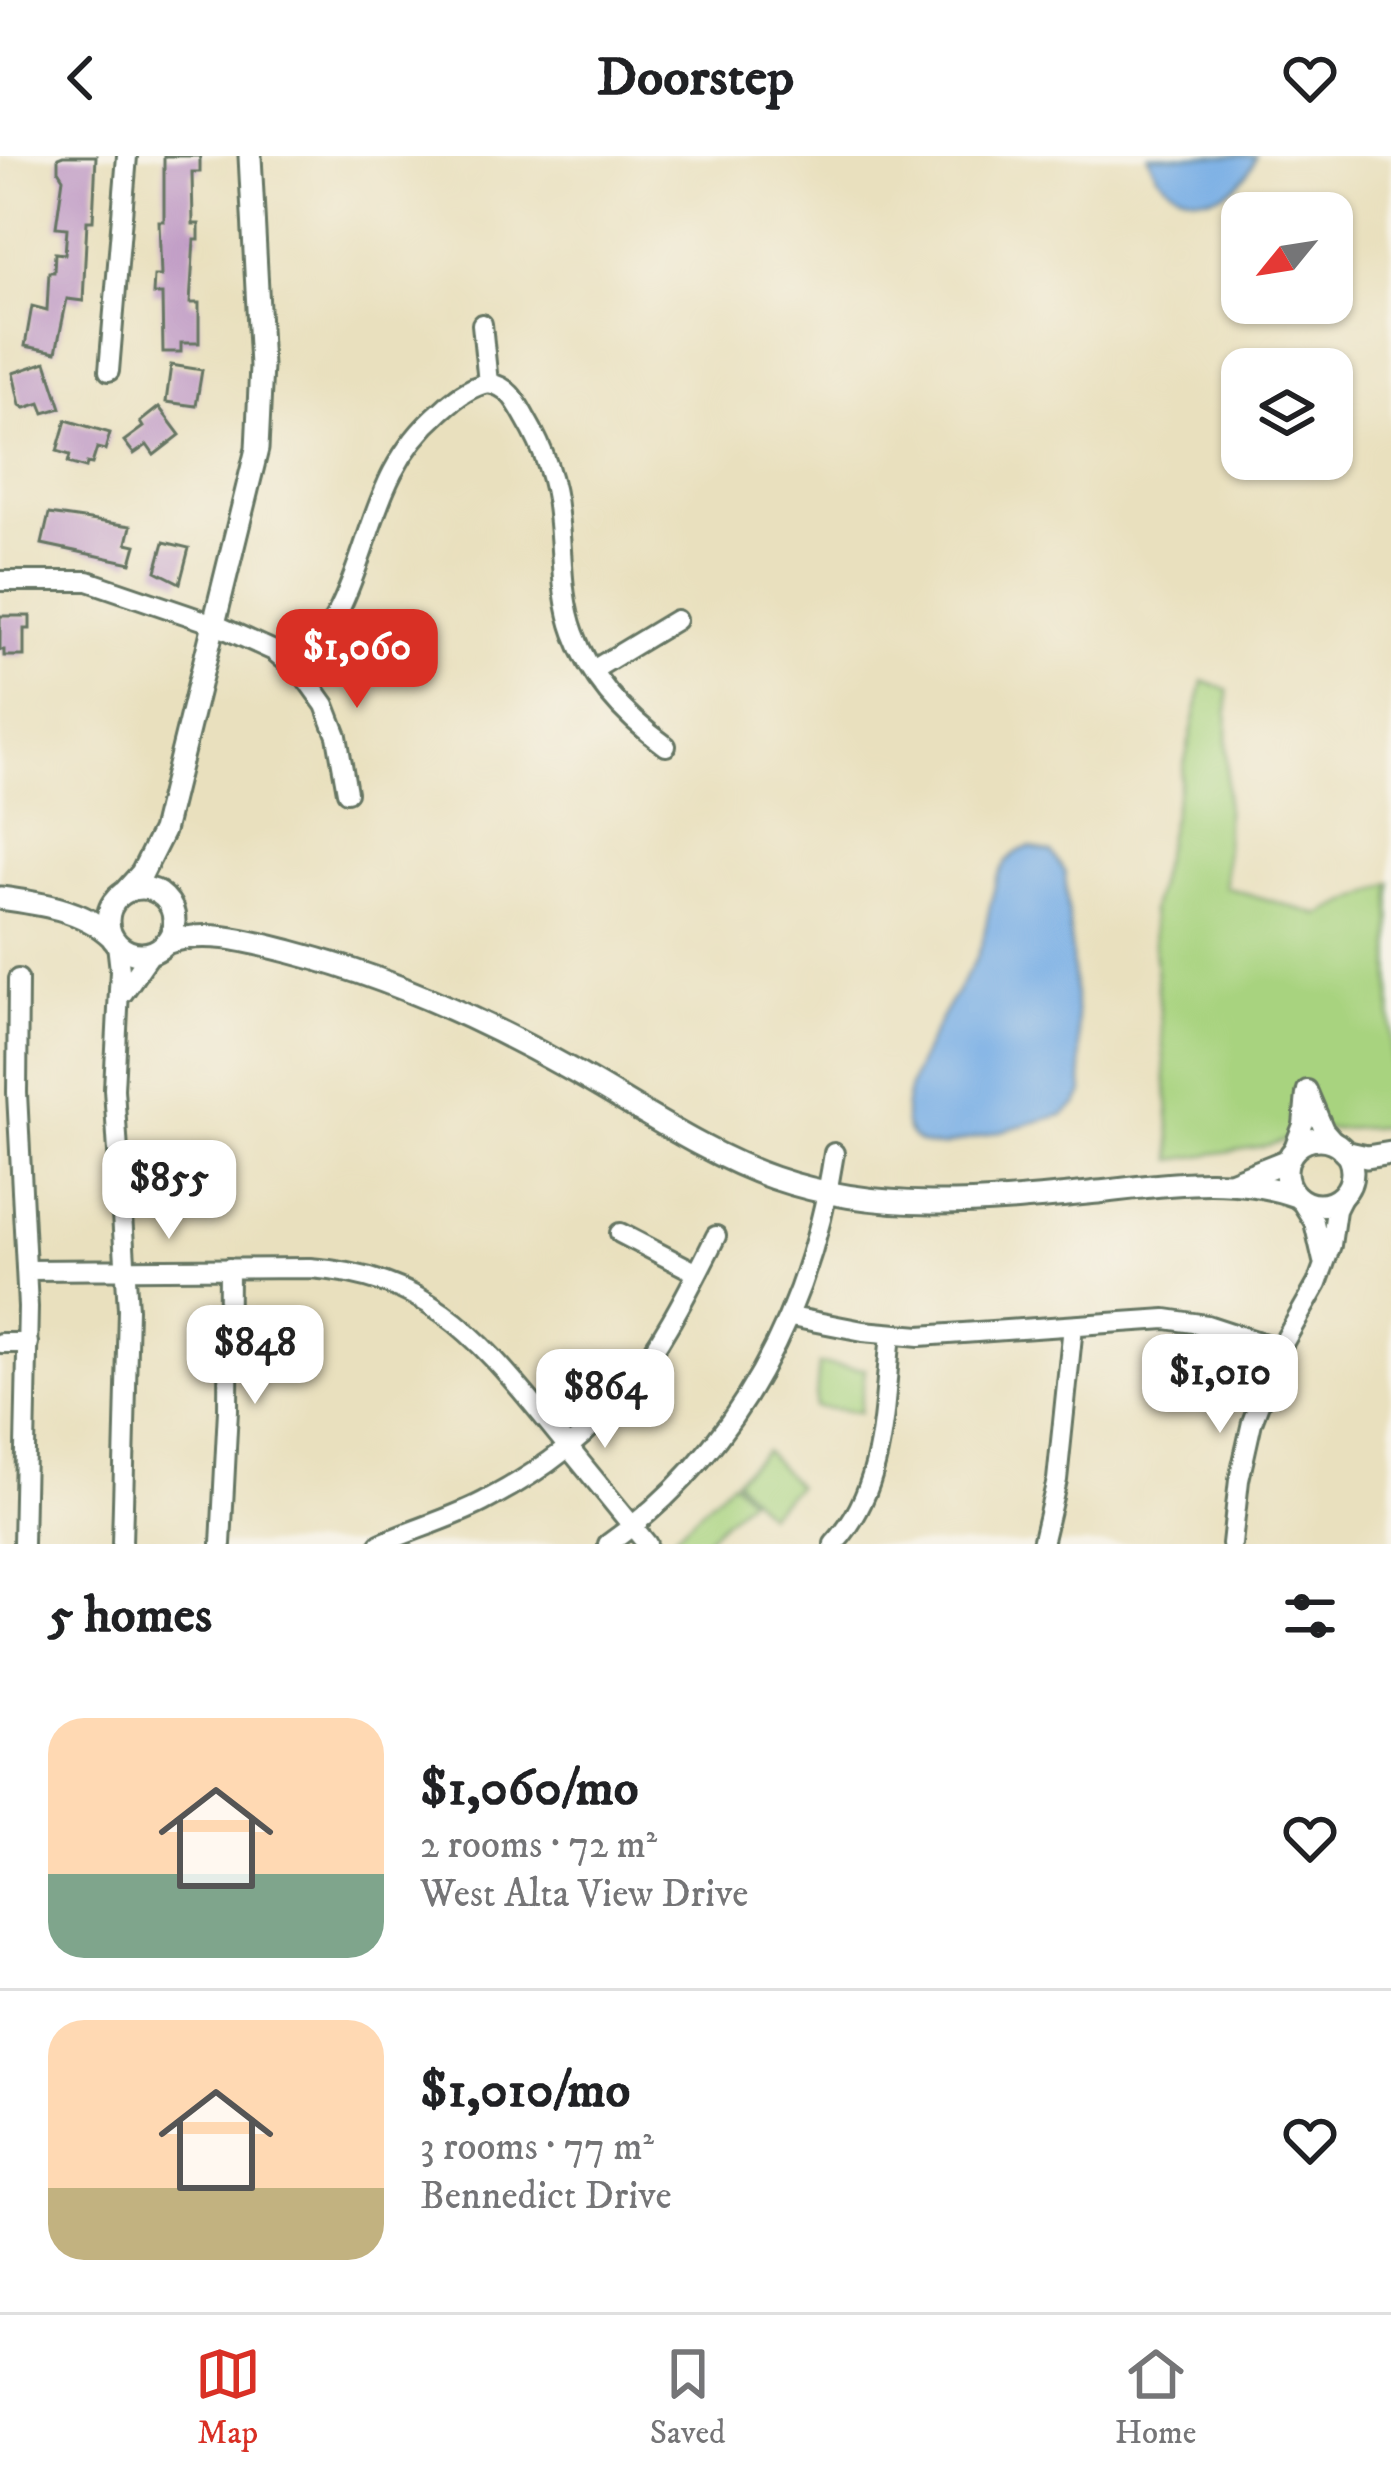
<!DOCTYPE html>
<meta charset="utf-8">
<style>
body{margin:0;font-family:"IM FELL DW Pica",serif;background:#f2f2f2;color:#202124;height:100vh;display:flex;flex-direction:column;font-size:45px;white-space:nowrap}
*{box-sizing:border-box;margin:0}
p{font-size:39px;color:#757577}
.icon{flex:none;width:66px;height:66px;fill:none;stroke:currentColor;stroke-width:2;stroke-linecap:round;stroke-linejoin:round}
.map{position:relative;height:1388px;overflow:hidden}
.drawer{display:flex;flex-direction:column;background:#fff;flex:1}
.drawer>*{flex:none}
.needle{width:78px;rotate:240deg}
.tools{position:absolute;left:1221px;top:36px;display:grid;gap:24px}
.tools a{display:grid;place-items:center;width:132px;height:132px;border-radius:24px;background:#fff;box-shadow:0 3px 9px #0004;font-size:60px}
.price{position:absolute;translate:-50% -102px;padding:0 27px;border-radius:24px;background:#fff;color:#222;font-size:39px;line-height:78px;filter:drop-shadow(0 3px 6px #0008)}
.price::after{content:'';position:absolute;left:50%;top:72px;width:36px;height:27px;margin-left:-18px;background:inherit;clip-path:polygon(0 0,100% 0,50% 100%)}
.price.selected{background:#d93025;color:#fff}
ul{padding:0;list-style:none}
li{display:flex;align-items:center;gap:36px;height:300px;padding:0 48px}
li+li{border-top:3px solid #e0e0e0}
li span{display:grid;place-items:center;flex:none;width:336px;height:240px;border-radius:36px;color:#555}
li>.icon{margin-inline-start:auto}
span .icon{width:144px;height:144px;fill:#fffc;stroke-width:1}
li b{font-size:51px}
h2{display:flex;justify-content:space-between;align-items:center;height:144px;padding:0 48px;font-size:51px}
header{display:flex;justify-content:space-between;align-items:center;height:156px;padding:0 48px;background:#fff;font-size:54px;font-weight:800}
.menu{display:flex;justify-content:space-around;align-items:center;height:168px;border-top:3px solid #e0e0e0;background:#fff;font-size:33px;color:#757577}
.menu a{display:grid;justify-items:center;gap:6px}
.menu .selected{color:#d93025}
.map>svg:first-child{display:block}
.green{fill:#a8d37f;stroke:#64885a;stroke-width:3}
.water{fill:#77ade5;stroke:#4b758c;stroke-width:3}
.building{fill:#c19dc6}
.lines{fill:none;stroke-linecap:round;stroke-linejoin:round}
.minor-casing{stroke:#667664;stroke-width:24}
.tertiary-casing{stroke:#667664;stroke-width:27}
.minor{stroke:#fff;stroke-width:18}
.tertiary{stroke:#fff;stroke-width:21}
</style>
<header><svg class="icon" aria-label="back" viewBox="0 0 24 24"><path d="M15 5l-7 7 7 7"/></svg>Doorstep<svg class="icon" aria-label="heart" viewBox="0 0 24 24"><path d="M12 20l-8-8c-3-5 5-10 8-4 3-6 11-1 8 4z"/></svg></header>
<div class="map">
<svg width="1391" height="1388" viewBox="0 0 1391 1388">
<rect width="100%" height="100%" fill="#f7f3e8"/>
<filter id="ink" filterUnits="userSpaceOnUse"><feTurbulence type="fractalNoise" baseFrequency=".00833" numOctaves="2"/><feDisplacementMap in="SourceGraphic" scale="24" xChannelSelector="R" yChannelSelector="G"/><feConvolveMatrix kernelMatrix="1 2 1 2 8 2 1 2 1" color-interpolation-filters="sRGB"/></filter>
<filter id="wash" filterUnits="userSpaceOnUse"><feTurbulence type="fractalNoise" baseFrequency=".004" numOctaves="4" result="noise"/><feDisplacementMap in="SourceGraphic" scale="48" xChannelSelector="R" yChannelSelector="G"/><feGaussianBlur stdDeviation="2.7" result="paint"/><feColorMatrix in="noise" values="0 0 0 0 0 0 0 0 0 0 0 0 0 0 0 0 0 1.4 0 .05"/><feComposite in="paint" operator="in"/></filter>
<g filter="url(#wash)">
<rect width="100%" height="100%" fill="#e9e0be"/>
<path class="green" d="M 1203,525 L 1228,534 L 1225,731 L 1319,759 L 1391,727 L 1391,971 L 1314,974 L 1269,989 L 1173,1004 L 1151,755 Z
M 819,1208 L 865,1213 L 860,1256 L 815,1251 Z
M 765,1295 L 797,1330 L 767,1358 L 735,1323 Z
M 732,1325 L 749,1342 L 700,1388 L 683,1388 L 675,1379 Z"/>
<path class="water" d="M 1148,0 L 1256,0 C 1237,55 1167,55 1148,0 Z
M 1030,691 L 1052,697 L 1065,717 L 1083,936 L 1077,948 L 1062,959 L 943,990 C 847,993 961,834 977,801 C 993,765 986,702 1030,691 Z"/>
<g id="blocks">
<path class="building" d="M 63,0 L 96,0 L 93,65 L 87,65 L 83,145 L 67,143 L 56,196 L 25,190 L 32,150 L 47,154 L 49,116 L 54,116 L 55,97 L 65,98 L 67,72 L 56,71 L 63,22 L 58,14 L 58,2 Z
M 164,0 L 200,0 L 200,16 L 192,16 L 193,68 L 199,68 L 199,84 L 194,84 L 190,147 L 199,147 L 199,187 L 181,187 L 181,196 L 163,196 L 162,138 L 153,138 L 154,120 L 161,120 L 159,65 L 164,65 Z
M 46,206 L 61,252 L 44,257 L 40,247 L 25,252 L 20,249 L 13,217 Z
M 171,209 L 202,214 L 196,250 L 166,246 Z
M 159,251 L 180,279 L 154,299 L 147,289 L 134,298 L 124,285 L 143,271 L 140,266 Z
M 66,264 L 110,277 L 105,294 L 97,292 L 92,308 L 87,307 L 86,312 L 68,307 L 70,299 L 57,295 Z
M 49,358 L 131,370 L 127,387 L 136,389 L 131,407 L 42,388 Z
M 164,386 L 189,392 L 180,427 L 156,415 Z
M 0,460 L 30,460 L 30,473 L 24,473 L 24,500 L 4,500 L 4,494 L 0,494 Z"/>
</g>
</g>
<g filter="url(#ink)">
<use href="#blocks" fill-opacity="0" stroke="#667664" stroke-width="3"/>
<g class="lines">
<defs>
<path id="minor" d="M 482,168 L 488,227
M 109,215 L 127,0
M 488,227 C 509,230 516,245 526,263 C 543,292 555,324 558,358 C 563,398 560,439 574,477 C 591,525 626,561 666,590
M 0,425 L 88,425 L 214,468 L 274,495 L 305,521 L 325,549 L 337,580 L 347,636
M 296,512 C 312,493 329,475 340,452 C 375,379 375,312 441,255 C 454,243 470,230 488,227
M 593,514 L 676,464
M 117,788 L 120,814 L 114,933 L 128,1153 L 122,1388
M 18,823 L 17,937 L 28,1151 L 23,1388
M 123,837 L 151,797
M 1307,934 L 1324,974 L 1338,990
M 1292,997 L 1303,969 L 1306,938
M 1299,1042 L 1314,1066 L 1323,1105
M 620,1077 L 697,1117
M 27,1114 L 310,1112 C 424,1120 474,1176 542,1259 C 577,1302 612,1345 647,1388
M 791,1161 L 863,1175 L 920,1180 L 1166,1163 L 1207,1169 L 1280,1193
M 0,1187 L 28,1187
M 221,1388 L 228,1254 L 229,1112
M 380,1388 C 414,1373 450,1363 483,1346 C 612,1279 654,1204 716,1080
M 608,1388 C 738,1297 811,1151 834,997
M 834,1388 C 887,1331 883,1251 891,1178
M 1042,1388 L 1057,1324 L 1073,1170
M 1232,1388 L 1239,1324 L 1252,1266 L 1280,1193 L 1317,1128 L 1331,1089 L 1336,1054 L 1345,1036"/>
<path id="tertiary" d="M108 765a33 33 0 1 1 66 0a33 33 0 1 1-66 0Z
M 124,737 L 142,717 L 163,675 L 257,293 L 261,210 L 250,0
M 0,742 C 38,747 83,753 112,781
M 166,787 C 204,772 252,786 291,796 C 388,821 479,862 566,911 C 635,949 700,996 774,1022 C 881,1059 988,1047 1098,1036 C 1162,1029 1234,1017 1296,1040
M1286 1016a33 33 0 1 1 66 0a33 33 0 1 1-66 0Z
M 1344,996 L 1367,1001 L 1391,997
M 1230,1027 L 1288,1004"/>
</defs>
<use href="#minor" class="minor-casing"/>
<use href="#tertiary" class="tertiary-casing"/>
<use href="#minor" class="minor"/>
<use href="#tertiary" class="tertiary"/>
</g>
</g>
</svg>
<div class="tools">
<a><svg class="needle" viewBox="-14 -14 28 28"><path d="M0-13l5 13h-10z" fill="#e53935"/><path d="M0 13l5-13h-10z" fill="#757577"/></svg></a>
<a><svg class="icon" aria-label="layers" viewBox="0 0 24 24"><path d="M12 4l9 5-9 5-9-5zM3 14l9 5 9-5"/></svg></a>
</div>
<b class="price selected" style="left:357px;top:555px">$1,060</b>
<b class="price" style="left:169px;top:1086px">$855</b>
<b class="price" style="left:255px;top:1251px">$848</b>
<b class="price" style="left:1220px;top:1280px">$1,010</b>
<b class="price" style="left:605px;top:1295px">$864</b>
</div>
<section class="drawer">
<h2>5 homes<svg class="icon" aria-label="filters" viewBox="0 0 24 24"><path d="M4 7h16M4 17h16"/><circle cx="9" cy="7" r="2"/><circle cx="15" cy="17" r="2"/></svg></h2>
<ul>
<li><span style="background:linear-gradient(#ffd9b3 65%,#7fa58c 0)"><svg class="icon" aria-label="home" viewBox="0 0 24 24"><path d="M3 11l9-7 9 7M6 9v11h12V9"/></svg></span><div><b>$1,060/mo</b><p>2 rooms · 72 m²</p><p>West Alta View Drive</p></div><svg class="icon" aria-label="heart" viewBox="0 0 24 24"><path d="M12 20l-8-8c-3-5 5-10 8-4 3-6 11-1 8 4z"/></svg></li>
<li><span style="background:linear-gradient(#ffd9b3 70%,#c2b280 0)"><svg class="icon" aria-label="home" viewBox="0 0 24 24"><path d="M3 11l9-7 9 7M6 9v11h12V9"/></svg></span><div><b>$1,010/mo</b><p>3 rooms · 77 m²</p><p>Bennedict Drive</p></div><svg class="icon" aria-label="heart" viewBox="0 0 24 24"><path d="M12 20l-8-8c-3-5 5-10 8-4 3-6 11-1 8 4z"/></svg></li>
</ul>
</section>
<nav class="menu">
<a class="selected"><svg class="icon" aria-label="map" viewBox="0 0 24 24"><path d="M3 6l6-2 6 2 6-2v14l-6 2-6-2-6 2zM9 4v14M15 6v14"/></svg>Map</a>
<a><svg class="icon" aria-label="saved" viewBox="0 0 24 24"><path d="M7 4h10v16l-5-4-5 4z"/></svg>Saved</a>
<a><svg class="icon" aria-label="home" viewBox="0 0 24 24"><path d="M3 11l9-7 9 7M6 9v11h12V9"/></svg>Home</a>
</nav>
